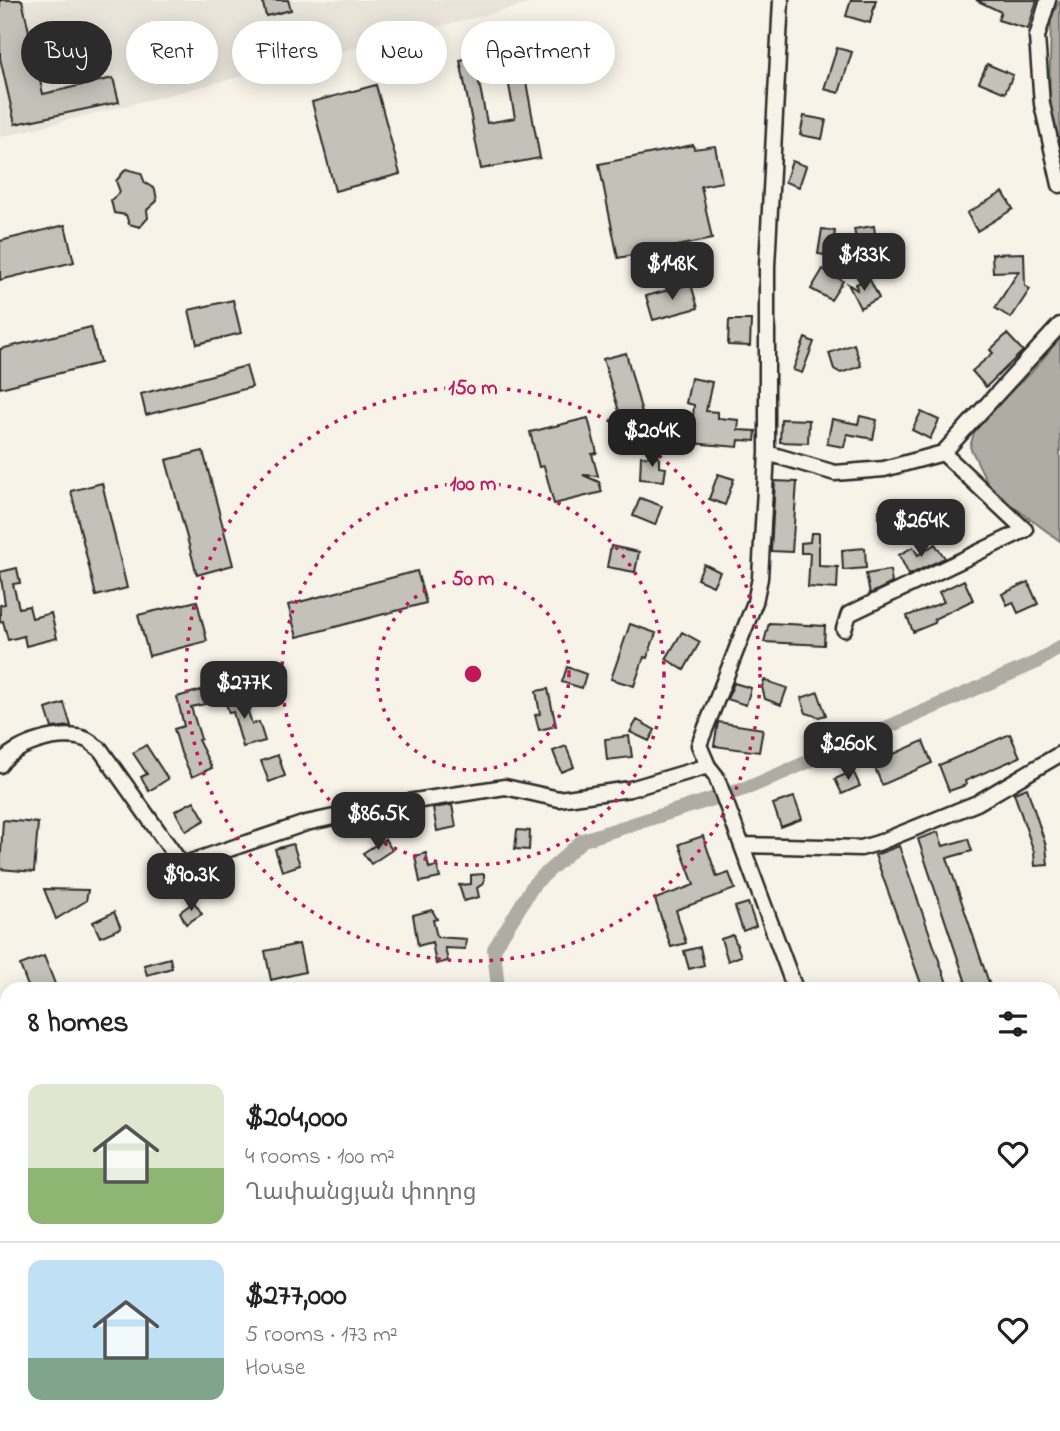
<!DOCTYPE html>
<meta charset="utf-8">
<style>
body{margin:0;font-family:"Indie Flower","Noto Sans Armenian",sans-serif;background:#f2f2f2;color:#202124;height:100vh;display:flex;flex-direction:column;font-size:26px;white-space:nowrap}
*{box-sizing:border-box;margin:0}
p{font-size:23px;color:#757577}
.icon{flex:none;width:38px;height:38px;fill:none;stroke:currentColor;stroke-width:2;stroke-linecap:round;stroke-linejoin:round}
.map{position:relative;flex:1;overflow:hidden}
.drawer{position:absolute;left:0px;top:982px;width:1060px;height:450px;display:flex;flex-direction:column;background:#fff;border-radius:21px 21px 0 0;box-shadow:0 4px 18px #0003}
.drawer>*{flex:none}
.guide{position:absolute;left:21px;top:21px;width:700px;height:63px;display:flex;gap:14px}
.price{position:absolute;translate:-50% -60px;padding:0 16px;border-radius:14px;background:#2b2b2b;color:#fff;font-size:23px;line-height:46px;filter:drop-shadow(0 2px 4px #0008)}
.price::after{content:'';position:absolute;left:50%;top:42px;width:21px;height:16px;margin-left:-10px;background:inherit;clip-path:polygon(0 0,100% 0,50% 100%)}
.price.current{background:#222;color:#fff}
ul{padding:0;list-style:none}
li{display:flex;align-items:center;gap:21px;height:175px;padding:0 28px}
li+li{border-top:2px solid #e0e0e0}
li span{display:grid;place-items:center;flex:none;width:196px;height:140px;border-radius:14px;color:#555}
li>.icon{margin-inline-start:auto}
span .icon{width:84px;height:84px;fill:#fffc;stroke-width:1}
li b{font-size:30px}
h2{display:flex;justify-content:space-between;align-items:center;height:84px;padding:0 28px;font-size:30px}
.pill{padding:0 24px;border-radius:32px;background:#fff;box-shadow:0 4px 18px #0003;font-size:24px;line-height:63px}
.pill.current{background:#2b2b2b;color:#fff}
.map>svg:first-child{display:block}
.built{fill:#e8e4da}
.water{fill:#afaca4;stroke:#7a7874;stroke-width:2}
.lines{fill:none;stroke-linecap:round;stroke-linejoin:round}
.canal{stroke:#afaca4;stroke-width:14}
.building{fill:#c4c1b9;stroke:#2b2b2b;stroke-width:2}
.street-casing{stroke:#2b2b2b;stroke-width:19}
.street{stroke:#f7f3e8;stroke-width:14}
.ring{fill:none;stroke:#c2185b;stroke-width:3.5;stroke-dasharray:3.5 7}
.centre{fill:#c2185b;stroke:#f7f3e8;stroke-width:3.5}
.ring-label{font-size:21px;text-anchor:middle;font-weight:bold;fill:#c2185b;stroke:#f7f3e8;stroke-width:7;stroke-linejoin:round;paint-order:stroke}
</style>
<div class="map">
<svg width="1060" height="1431" viewBox="0 0 1060 1431">
<rect width="100%" height="100%" fill="#f7f3e8"/>
<filter id="ink" filterUnits="userSpaceOnUse"><feTurbulence type="fractalNoise" baseFrequency=".0143" numOctaves="2"/><feDisplacementMap in="SourceGraphic" scale="14" xChannelSelector="R" yChannelSelector="G"/><feConvolveMatrix kernelMatrix="1 2 1 2 8 2 1 2 1" color-interpolation-filters="sRGB"/></filter>
<g filter="url(#ink)">
<path class="built" d="M 0,0 L 545,0 L 0,137 Z
M 776,1425 L 782,1431 L 344,1431 L 344,1425 Z"/>
<path class="water" d="M 1060,0 L 1060,155 L 1049,112 L 1051,18 Z
M 1060,338 L 1060,541 L 991,490 L 970,447 L 977,422 L 1031,373 Z"/>
<g class="lines">
<path class="canal" d="M 498,989 L 494,949 L 534,884 L 583,840 L 750,787 L 1037,662 L 1060,647
M 808,1424 L 814,1431"/>
</g>
<path class="building" d="M 0,0 L 22,0 L 43,94 L 113,78 L 119,102 L 15,124 L 0,58 Z
M 262,0 L 288,0 L 291,10 L 266,16 Z
M 851,0 L 876,0 L 870,23 L 846,16 Z
M 976,0 L 1037,0 L 1028,29 L 998,20 L 1001,12 Z
M 837,48 L 852,52 L 839,93 L 824,89 Z
M 474,57 L 487,123 L 515,118 L 505,64 L 522,60 L 540,158 L 481,169 L 460,60 Z
M 987,64 L 1013,75 L 1005,93 L 979,82 Z
M 376,85 L 400,174 L 335,191 L 312,102 Z
M 804,116 L 826,120 L 822,139 L 800,135 Z
M 693,145 L 694,149 L 715,146 L 722,182 L 701,186 L 712,239 L 618,258 L 599,164 Z
M 792,161 L 806,166 L 799,187 L 785,182 Z
M 126,169 L 141,173 L 145,183 L 155,189 L 157,201 L 147,210 L 148,218 L 140,227 L 129,224 L 126,215 L 114,213 L 111,200 L 120,192 L 116,181 Z
M 1003,192 L 1013,209 L 977,231 L 967,213 Z
M 65,225 L 74,262 L 0,280 L 0,241 Z
M 874,226 L 876,242 L 872,243 L 874,258 L 853,262 L 850,240 L 856,239 L 854,229 Z
M 822,229 L 835,231 L 831,256 L 818,254 Z
M 1024,253 L 1025,286 L 1030,289 L 1011,318 L 995,308 L 1019,271 L 993,272 L 992,254 Z
M 823,269 L 843,281 L 831,300 L 811,289 Z
M 869,278 L 879,298 L 860,308 L 848,284 L 857,290 L 856,284 Z
M 691,284 L 698,308 L 653,320 L 646,296 Z
M 233,300 L 241,333 L 197,344 L 189,310 Z
M 729,320 L 751,320 L 750,346 L 728,345 Z
M 91,327 L 100,363 L 0,388 L 0,349 Z
M 1007,334 L 1023,351 L 986,387 L 972,371 L 993,353 L 990,350 Z
M 805,338 L 814,342 L 802,373 L 793,370 Z
M 854,344 L 861,366 L 841,373 L 834,369 L 829,353 Z
M 626,353 L 646,428 L 626,434 L 603,359 Z
M 246,366 L 252,387 L 146,415 L 141,394 Z
M 691,378 L 712,382 L 706,411 L 718,412 L 718,418 L 739,420 L 738,430 L 756,431 L 755,441 L 739,440 L 738,447 L 691,443 L 694,405 L 686,403 Z
M 921,412 L 939,420 L 930,439 L 912,430 Z
M 860,416 L 877,420 L 873,439 L 847,434 L 844,447 L 827,444 L 832,419 L 858,424 Z
M 588,418 L 597,453 L 592,454 L 598,476 L 583,475 L 599,482 L 602,492 L 554,504 L 544,466 L 539,467 L 530,432 Z
M 781,419 L 809,420 L 808,443 L 780,442 Z
M 203,451 L 233,565 L 197,575 L 166,460 Z
M 641,456 L 659,457 L 659,467 L 666,468 L 664,481 L 640,479 Z
M 718,474 L 734,479 L 725,505 L 709,499 Z
M 775,481 L 797,482 L 792,552 L 771,551 Z
M 102,483 L 127,588 L 96,596 L 71,491 Z
M 640,498 L 662,506 L 655,525 L 633,516 Z
M 938,501 L 954,524 L 930,526 L 921,513 Z
M 911,508 L 913,527 L 885,529 L 879,520 L 879,510 Z
M 811,533 L 819,533 L 819,566 L 838,567 L 837,589 L 808,587 L 810,553 L 801,553 L 801,543 L 810,542 Z
M 935,544 L 945,558 L 909,575 L 899,555 L 913,547 L 918,555 Z
M 611,546 L 639,552 L 635,572 L 607,567 Z
M 865,548 L 866,568 L 843,570 L 842,550 Z
M 704,564 L 720,572 L 713,586 L 697,579 Z
M 17,568 L 20,583 L 13,584 L 19,608 L 29,606 L 32,618 L 51,613 L 57,638 L 26,646 L 24,636 L 8,640 L 3,621 L 0,622 L 0,605 L 5,604 L 0,572 Z
M 890,570 L 892,583 L 870,594 L 866,574 Z
M 417,571 L 426,603 L 297,637 L 288,605 Z
M 964,580 L 973,600 L 934,619 L 935,623 L 913,632 L 907,616 L 944,602 L 939,592 Z
M 1028,582 L 1038,604 L 1018,613 L 1013,602 L 1007,605 L 1002,594 Z
M 197,601 L 207,641 L 149,656 L 138,615 Z
M 769,623 L 825,626 L 824,645 L 764,642 Z
M 630,624 L 656,633 L 647,658 L 644,657 L 634,686 L 611,679 Z
M 682,632 L 700,642 L 684,670 L 666,659 Z
M 567,667 L 586,674 L 582,688 L 562,682 Z
M 764,680 L 787,688 L 781,705 L 765,699 L 762,687 Z
M 734,683 L 751,688 L 746,705 L 727,699 Z
M 548,689 L 556,726 L 539,730 L 535,715 L 540,714 L 536,691 Z
M 201,690 L 205,704 L 191,707 L 201,739 L 198,740 L 212,768 L 192,777 L 181,753 L 174,729 L 184,726 L 177,697 Z
M 242,692 L 252,724 L 259,722 L 265,741 L 243,747 L 233,712 L 229,713 L 224,697 Z
M 818,692 L 826,715 L 819,717 L 806,713 L 801,698 Z
M 64,703 L 71,726 L 52,728 L 46,709 Z
M 637,720 L 655,730 L 649,741 L 630,732 Z
M 718,722 L 763,729 L 759,752 L 714,746 Z
M 1010,734 L 1020,757 L 965,781 L 966,785 L 949,791 L 939,765 Z
M 629,736 L 632,757 L 607,760 L 605,739 Z
M 923,741 L 932,763 L 882,785 L 873,763 Z
M 146,745 L 168,779 L 149,791 L 141,777 L 147,774 L 133,753 Z
M 566,746 L 574,767 L 561,772 L 553,751 Z
M 278,755 L 285,776 L 269,782 L 261,761 Z
M 853,771 L 860,786 L 842,794 L 835,779 Z
M 1027,788 L 1046,846 L 1048,865 L 1035,866 L 1034,852 L 1014,793 Z
M 794,797 L 802,819 L 781,827 L 773,804 Z
M 194,801 L 205,820 L 186,831 L 175,811 Z
M 452,805 L 456,827 L 437,831 L 433,808 Z
M 3,820 L 38,823 L 34,872 L 0,869 Z
M 517,830 L 530,831 L 529,850 L 515,849 Z
M 938,832 L 943,846 L 968,839 L 972,851 L 947,858 L 991,989 L 968,989 L 918,839 Z
M 703,836 L 717,877 L 729,873 L 735,889 L 676,910 L 686,943 L 671,947 L 655,899 L 694,885 L 679,844 Z
M 385,839 L 392,850 L 371,864 L 363,853 Z
M 293,844 L 300,865 L 282,871 L 275,849 Z
M 899,846 L 949,989 L 923,989 L 875,855 Z
M 426,853 L 429,868 L 437,866 L 440,878 L 420,882 L 415,856 Z
M 484,874 L 484,883 L 477,888 L 479,897 L 464,901 L 459,885 L 471,884 L 471,875 Z
M 44,889 L 88,890 L 86,901 L 56,919 Z
M 194,902 L 202,914 L 186,924 L 180,912 Z
M 748,903 L 756,926 L 743,931 L 735,907 Z
M 432,910 L 437,919 L 433,920 L 437,937 L 466,939 L 465,949 L 445,948 L 448,961 L 436,964 L 432,942 L 418,946 L 413,915 Z
M 114,912 L 121,928 L 100,937 L 93,922 Z
M 733,935 L 741,956 L 728,961 L 721,939 Z
M 299,944 L 305,972 L 271,980 L 265,951 Z
M 700,947 L 704,965 L 689,969 L 684,951 Z
M 44,956 L 57,989 L 29,989 L 20,965 Z
M 170,958 L 172,968 L 147,975 L 144,965 Z"/>
<g class="lines">
<defs>
<path id="street" d="M 781,0 L 767,266 L 767,453 L 760,578 L 755,602 L 699,745 L 708,766 L 716,776 L 795,989
M 1048,0 L 1037,37 L 1042,104 L 1060,185
M 767,453 L 835,473 L 884,469 L 943,453 L 1060,325
M 844,629 L 849,614 L 1025,530 L 943,453
M 0,765 C 13,744 64,729 87,740 C 91,742 96,747 100,749 L 182,865 L 306,823 L 395,804 L 505,787 L 559,799 L 630,789 L 708,766
M 743,845 L 861,848 L 878,843 L 977,803 L 1060,754
M 1054,1361 L 1060,1357
M 952,1424 L 954,1431"/>
</defs>
<use href="#street" class="street-casing"/>
<use href="#street" class="street"/>
</g>
</g>
<g class="ring">
<circle cx="473" cy="674" r="96"/>
<circle cx="473" cy="674" r="191"/>
<circle cx="473" cy="674" r="287"/>
</g>
<circle cx="473" cy="674" r="10" class="centre"/>
<g class="ring-label">
<text x="473" y="394">150 m</text>
<text x="473" y="490">100 m</text>
<text x="473" y="585">50 m</text>
</g>
</svg>
<b class="price" style="left:864px;top:293px">$133K</b>
<b class="price" style="left:672px;top:302px">$148K</b>
<b class="price current" style="left:652px;top:469px">$204K</b>
<b class="price" style="left:921px;top:559px">$264K</b>
<b class="price" style="left:244px;top:721px">$277K</b>
<b class="price" style="left:848px;top:782px">$260K</b>
<b class="price" style="left:378px;top:852px">$86.5K</b>
<b class="price" style="left:191px;top:913px">$90.3K</b>
<div class="guide">
<a class="pill current">Buy</a>
<a class="pill">Rent</a>
<a class="pill">Filters</a>
<a class="pill">New</a>
<a class="pill">Apartment</a>
</div>
<section class="drawer">
<h2>8 homes<svg class="icon" aria-label="filters" viewBox="0 0 24 24"><path d="M4 7h16M4 17h16"/><circle cx="9" cy="7" r="2"/><circle cx="15" cy="17" r="2"/></svg></h2>
<ul>
<li><span style="background:linear-gradient(#dfe7d0 60%,#8fb573 0)"><svg class="icon" aria-label="home" viewBox="0 0 24 24"><path d="M3 11l9-7 9 7M6 9v11h12V9"/></svg></span><div><b>$204,000</b><p>4 rooms · 100 m²</p><p>Ղափանցյան փողոց</p></div><svg class="icon" aria-label="heart" viewBox="0 0 24 24"><path d="M12 20l-8-8c-3-5 5-10 8-4 3-6 11-1 8 4z"/></svg></li>
<li><span style="background:linear-gradient(#bfe0f5 70%,#7fa58c 0)"><svg class="icon" aria-label="home" viewBox="0 0 24 24"><path d="M3 11l9-7 9 7M6 9v11h12V9"/></svg></span><div><b>$277,000</b><p>5 rooms · 173 m²</p><p>House</p></div><svg class="icon" aria-label="heart" viewBox="0 0 24 24"><path d="M12 20l-8-8c-3-5 5-10 8-4 3-6 11-1 8 4z"/></svg></li>
</ul>
</section>
</div>
